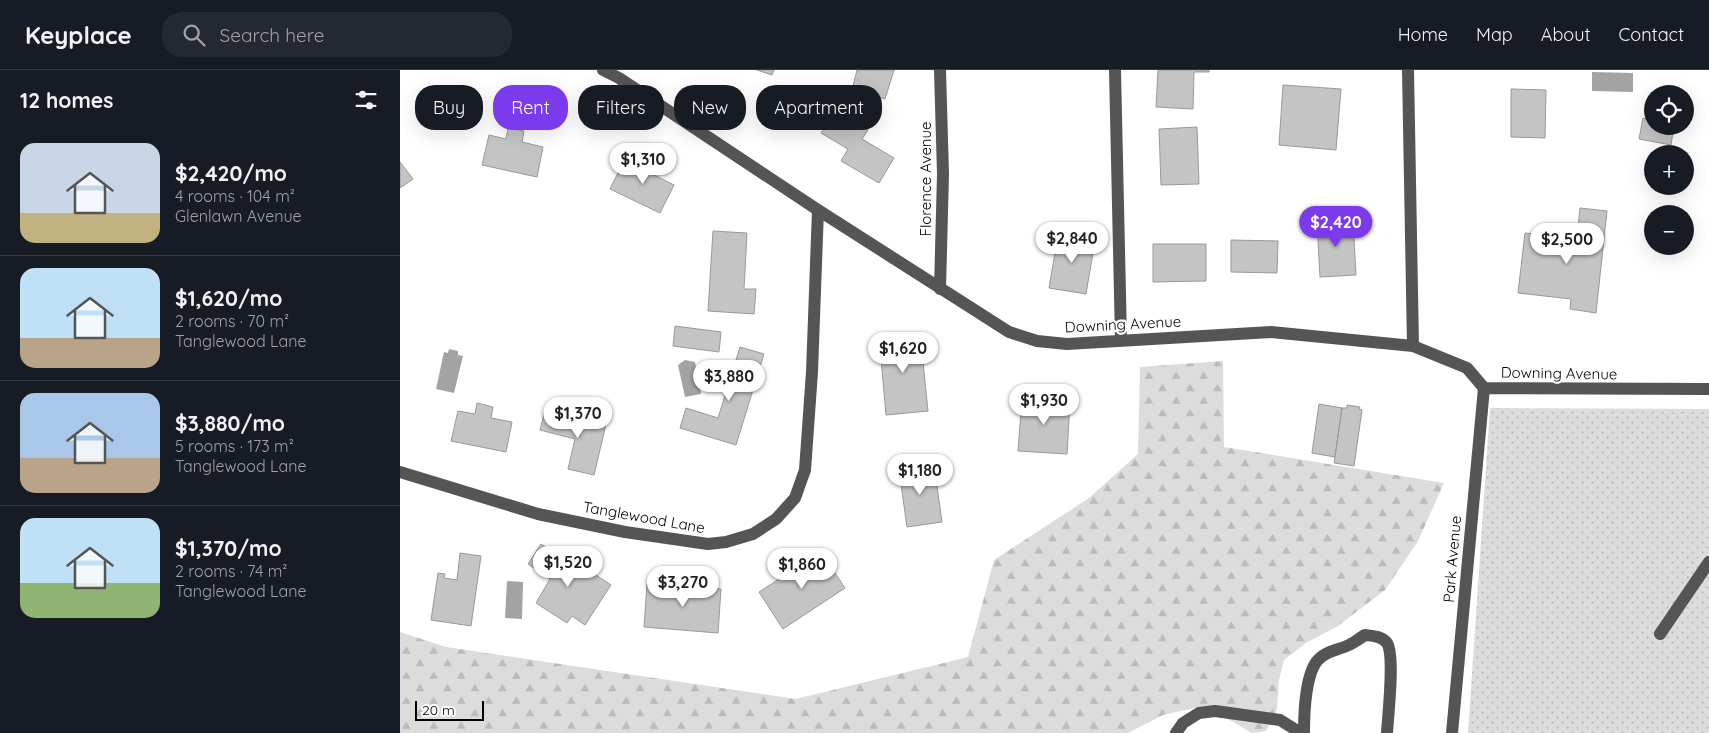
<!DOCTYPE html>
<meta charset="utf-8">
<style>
body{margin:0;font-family:Quicksand,sans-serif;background:#242831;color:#f1f3f6;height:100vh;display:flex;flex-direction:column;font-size:19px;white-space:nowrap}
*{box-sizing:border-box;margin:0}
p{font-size:16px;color:#9ea1a6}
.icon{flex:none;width:28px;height:28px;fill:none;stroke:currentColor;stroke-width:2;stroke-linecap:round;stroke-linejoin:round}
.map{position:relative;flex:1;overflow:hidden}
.panel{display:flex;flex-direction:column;background:#171b24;width:400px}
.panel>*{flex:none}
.hud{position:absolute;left:15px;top:15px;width:475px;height:45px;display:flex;gap:10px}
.controls{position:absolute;left:1244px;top:15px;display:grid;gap:10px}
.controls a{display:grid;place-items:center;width:50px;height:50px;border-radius:50%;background:#171b24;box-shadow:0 5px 20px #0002;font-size:25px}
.scale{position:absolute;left:15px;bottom:12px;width:69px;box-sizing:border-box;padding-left:5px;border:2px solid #000;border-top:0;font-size:14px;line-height:18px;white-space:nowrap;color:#000;-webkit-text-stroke:4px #fff;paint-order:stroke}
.price{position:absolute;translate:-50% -42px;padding:0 11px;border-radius:18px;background:#fff;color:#222;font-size:16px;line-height:32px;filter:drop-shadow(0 1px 2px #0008)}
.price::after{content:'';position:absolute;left:50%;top:30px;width:15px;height:11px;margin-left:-8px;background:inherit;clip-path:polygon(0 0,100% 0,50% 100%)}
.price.on{background:#7c3aed;color:#fff}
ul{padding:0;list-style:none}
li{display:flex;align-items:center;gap:15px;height:125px;padding:0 20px}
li+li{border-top:1px solid #363941}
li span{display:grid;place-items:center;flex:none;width:140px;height:100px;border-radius:15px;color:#555}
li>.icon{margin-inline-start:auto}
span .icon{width:60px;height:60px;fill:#fffc;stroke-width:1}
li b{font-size:21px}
h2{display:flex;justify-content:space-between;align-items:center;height:60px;padding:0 20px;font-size:21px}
.chip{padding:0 18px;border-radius:20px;background:#171b24;box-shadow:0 5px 20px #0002;font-size:18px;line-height:45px}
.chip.on{background:#7c3aed;color:#fff}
header{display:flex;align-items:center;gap:30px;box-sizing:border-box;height:70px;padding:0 25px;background:#171b24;border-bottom:1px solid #363941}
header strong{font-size:24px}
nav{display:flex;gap:28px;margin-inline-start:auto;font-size:18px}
.search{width:350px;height:45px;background:#242831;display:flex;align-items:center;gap:12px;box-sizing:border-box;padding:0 18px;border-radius:20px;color:#9ea1a6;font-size:19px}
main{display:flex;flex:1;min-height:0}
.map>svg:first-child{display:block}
.grass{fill:url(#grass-dots)}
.forest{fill:url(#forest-firs)}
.water{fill:#a3a3a3}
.building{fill:#c4c4c4;stroke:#999}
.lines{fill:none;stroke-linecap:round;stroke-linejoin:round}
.minor{stroke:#555;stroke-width:12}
.labels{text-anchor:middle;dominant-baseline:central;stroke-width:4.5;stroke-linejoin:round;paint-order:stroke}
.street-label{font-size:15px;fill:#000;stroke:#fff}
</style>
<header>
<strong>Keyplace</strong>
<div class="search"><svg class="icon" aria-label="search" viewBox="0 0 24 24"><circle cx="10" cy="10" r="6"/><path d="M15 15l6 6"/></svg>Search here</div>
<nav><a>Home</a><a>Map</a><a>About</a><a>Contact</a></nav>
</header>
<main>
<section class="panel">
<h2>12 homes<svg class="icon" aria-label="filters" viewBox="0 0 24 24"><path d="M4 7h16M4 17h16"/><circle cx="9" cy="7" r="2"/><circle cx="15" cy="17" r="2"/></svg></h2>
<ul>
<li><span style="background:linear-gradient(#c9d6e8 70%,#c2b280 0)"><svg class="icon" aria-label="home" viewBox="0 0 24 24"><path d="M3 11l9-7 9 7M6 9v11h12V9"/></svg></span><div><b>$2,420/mo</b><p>4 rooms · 104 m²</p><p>Glenlawn Avenue</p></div></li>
<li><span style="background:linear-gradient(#bfe0f5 70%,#b9a48a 0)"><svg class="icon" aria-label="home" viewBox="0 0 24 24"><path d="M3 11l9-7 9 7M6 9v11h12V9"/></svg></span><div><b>$1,620/mo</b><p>2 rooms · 70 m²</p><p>Tanglewood Lane</p></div></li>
<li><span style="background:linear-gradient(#a9c7e8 65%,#b9a48a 0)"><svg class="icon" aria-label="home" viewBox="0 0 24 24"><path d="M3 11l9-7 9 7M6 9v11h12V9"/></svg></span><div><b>$3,880/mo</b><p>5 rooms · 173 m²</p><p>Tanglewood Lane</p></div></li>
<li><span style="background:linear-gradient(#bfe0f5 65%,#8fb573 0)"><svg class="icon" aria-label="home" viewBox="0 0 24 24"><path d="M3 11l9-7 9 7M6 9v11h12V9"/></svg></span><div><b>$1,370/mo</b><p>2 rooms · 74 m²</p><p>Tanglewood Lane</p></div></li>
</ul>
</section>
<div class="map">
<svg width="1309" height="663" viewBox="0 0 1309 663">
<defs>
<pattern id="grass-dots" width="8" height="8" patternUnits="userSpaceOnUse" patternTransform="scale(1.25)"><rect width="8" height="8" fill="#dcdcdc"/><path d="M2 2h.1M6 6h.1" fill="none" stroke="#bbb" stroke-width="1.8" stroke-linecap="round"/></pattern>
<pattern id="forest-firs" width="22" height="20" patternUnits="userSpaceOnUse" patternTransform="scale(1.25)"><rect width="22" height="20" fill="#dcdcdc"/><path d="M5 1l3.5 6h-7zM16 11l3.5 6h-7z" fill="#bbb"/></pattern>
</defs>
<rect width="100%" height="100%" fill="#fff"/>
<path class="grass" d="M 1090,338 L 1309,339 L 1309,663 L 1068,663 Z"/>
<path class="forest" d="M 823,291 L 824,377 L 1044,413 L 1018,471 L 985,520 L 938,556 L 906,573 L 884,590 L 879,610 L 877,639 L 866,661 L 852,663 L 828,649 L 794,638 L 763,645 L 728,663 L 0,663 L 0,562 L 46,577 L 396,629 L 568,587 L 594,490 L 689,428 L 738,384 L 740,297 Z"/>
<path class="water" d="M 1192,2 L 1233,3 L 1233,22 L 1192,21 Z
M 49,279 L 58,281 L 58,285 L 63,286 L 54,323 L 36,319 L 44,282 L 48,283 Z
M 285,290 L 295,292 L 301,324 L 285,327 L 278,295 Z
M 107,511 L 123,512 L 122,549 L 105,548 Z"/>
<path class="building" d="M 357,0 L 374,0 L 372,5 Z
M 457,0 L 494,0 L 485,29 L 452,20 Z
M 758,0 L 809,0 L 809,2 L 794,2 L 793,39 L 756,37 Z
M 883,15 L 941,19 L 936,80 L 879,75 Z
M 1111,19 L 1146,20 L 1145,68 L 1111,67 Z
M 434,41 L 468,60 L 462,69 L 494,88 L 479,113 L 441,91 L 448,79 L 421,63 Z
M 1243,48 L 1252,50 L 1252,56 L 1274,56 L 1271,75 L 1239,69 Z
M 797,57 L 799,114 L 761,115 L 759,59 Z
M 108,58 L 124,61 L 122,72 L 143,77 L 137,107 L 82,95 L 89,65 L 106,69 Z
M 245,88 L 259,95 L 254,105 L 274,115 L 260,143 L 210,119 L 224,91 L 240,98 Z
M 0,92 L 13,109 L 0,118 Z
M 1180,138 L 1207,141 L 1196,243 L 1170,239 L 1171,229 L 1118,223 L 1125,163 L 1144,165 L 1142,181 L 1175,185 Z
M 953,150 L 956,205 L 920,207 L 917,152 Z
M 313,161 L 347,163 L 344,219 L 356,219 L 354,244 L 308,241 Z
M 658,165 L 695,171 L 686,224 L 649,218 Z
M 831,170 L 878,171 L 877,203 L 831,202 Z
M 753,174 L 806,174 L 806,211 L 753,212 Z
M 275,256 L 321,262 L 319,282 L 273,276 Z
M 520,263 L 528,341 L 486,345 L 479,266 Z
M 340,277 L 364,284 L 336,375 L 280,358 L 286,338 L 318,348 Z
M 622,328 L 670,331 L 667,384 L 618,381 Z
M 77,333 L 93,337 L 91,348 L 112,352 L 106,382 L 51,371 L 58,341 L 75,344 Z
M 919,334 L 942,338 L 935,387 L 912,383 Z
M 947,335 L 960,337 L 959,339 L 962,340 L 954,396 L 934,393 L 942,338 L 947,338 Z
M 145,340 L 206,354 L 194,405 L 168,399 L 175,369 L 140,360 Z
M 534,395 L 542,452 L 507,457 L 499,400 Z
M 141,474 L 162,487 L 159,492 L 179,504 L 184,497 L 211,515 L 185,555 L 172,546 L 167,553 L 136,533 L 150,509 L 128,494 Z
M 421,482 L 445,518 L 383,559 L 359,522 Z
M 60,483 L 81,486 L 71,556 L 31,550 L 38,503 L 45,504 L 44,508 L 57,510 Z
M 247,514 L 321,519 L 318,563 L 244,557 Z"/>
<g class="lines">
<path class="minor" d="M 203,0 L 219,8 L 418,140 L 609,262 L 637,271 L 667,274 L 871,262 L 1013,276 L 1067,298 L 1084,318 L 1309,319
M 715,0 L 721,269
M 1008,0 L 1013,276
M 540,219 L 543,104 L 540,0
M 0,402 L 138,444 L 225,462 L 308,474 L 326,472 L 353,464 L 376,449 L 395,428 L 405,400 L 412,302 L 418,140
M 1260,564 L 1309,492
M 776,663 L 783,653 L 799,643 L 815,641 L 880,650 L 901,663
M 904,663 C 904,645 905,600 920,588 C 928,580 939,580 949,575 C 954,573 960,568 965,565 C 973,566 982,566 987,573 C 995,585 988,646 987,663
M 1052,663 L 1084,318"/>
</g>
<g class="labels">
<g class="street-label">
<text transform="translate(525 109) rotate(-90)">Florence Avenue</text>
<text transform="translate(723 254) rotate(-3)">Downing Avenue</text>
<text transform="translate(1159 303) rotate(1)">Downing Avenue</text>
<text transform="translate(244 447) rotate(10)">Tanglewood Lane</text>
<text transform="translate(1052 489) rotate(-85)">Park Avenue</text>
</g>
</g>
</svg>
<div class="controls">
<a><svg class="icon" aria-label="locate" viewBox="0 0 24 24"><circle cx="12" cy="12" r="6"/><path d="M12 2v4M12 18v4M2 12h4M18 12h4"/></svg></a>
<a>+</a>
<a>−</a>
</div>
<div class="scale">20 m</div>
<b class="price" style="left:243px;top:115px">$1,310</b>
<b class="price on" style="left:936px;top:178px">$2,420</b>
<b class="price" style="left:672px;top:194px">$2,840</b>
<b class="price" style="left:1167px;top:195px">$2,500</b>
<b class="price" style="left:503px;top:304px">$1,620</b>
<b class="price" style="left:329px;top:332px">$3,880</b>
<b class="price" style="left:644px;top:356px">$1,930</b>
<b class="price" style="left:178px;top:369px">$1,370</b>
<b class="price" style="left:520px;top:426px">$1,180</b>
<b class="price" style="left:168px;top:518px">$1,520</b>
<b class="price" style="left:402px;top:520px">$1,860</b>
<b class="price" style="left:283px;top:538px">$3,270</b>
<div class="hud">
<a class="chip">Buy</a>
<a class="chip on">Rent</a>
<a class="chip">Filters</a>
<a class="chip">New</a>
<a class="chip">Apartment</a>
</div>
</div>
</main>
